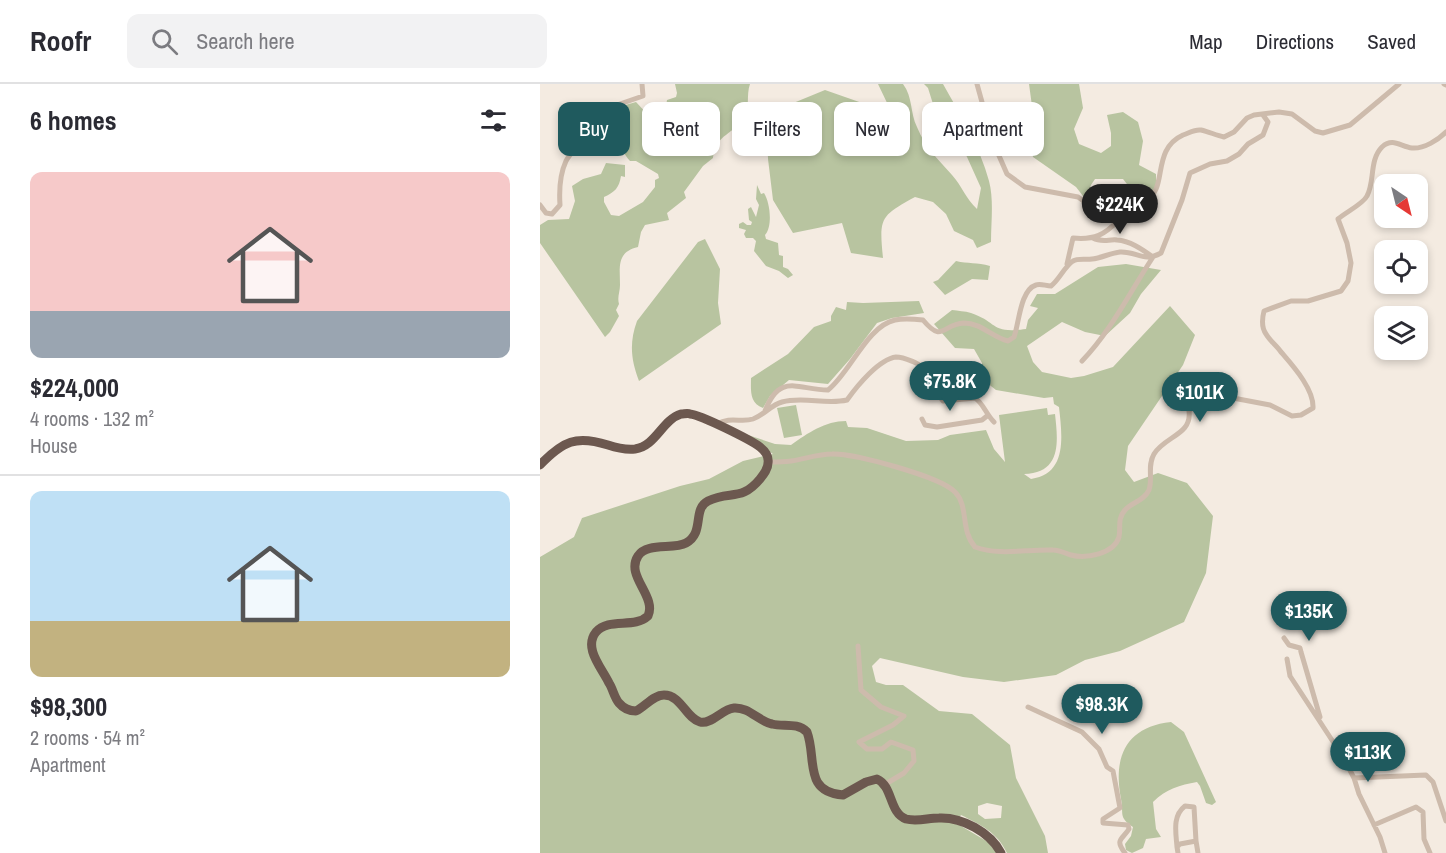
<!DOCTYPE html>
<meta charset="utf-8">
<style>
body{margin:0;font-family:"Archivo Narrow",sans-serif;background:#f2f2f3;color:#2b2b33;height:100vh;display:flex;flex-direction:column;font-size:22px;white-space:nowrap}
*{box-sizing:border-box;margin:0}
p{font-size:20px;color:#7c7c81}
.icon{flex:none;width:33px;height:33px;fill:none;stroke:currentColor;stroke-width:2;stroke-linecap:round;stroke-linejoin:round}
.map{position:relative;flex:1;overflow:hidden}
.panel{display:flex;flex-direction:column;background:#fff;width:540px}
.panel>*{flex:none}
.banner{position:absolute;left:18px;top:18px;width:570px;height:54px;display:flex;gap:12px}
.needle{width:39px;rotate:145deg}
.buttons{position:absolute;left:834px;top:90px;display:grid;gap:12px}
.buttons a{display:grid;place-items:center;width:54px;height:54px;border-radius:12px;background:#fff;box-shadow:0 3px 9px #0003;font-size:30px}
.price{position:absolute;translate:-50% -51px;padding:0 14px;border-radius:21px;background:#1f5a5e;color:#fff;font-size:20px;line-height:39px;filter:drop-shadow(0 2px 3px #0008)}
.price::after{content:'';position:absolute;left:50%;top:36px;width:18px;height:14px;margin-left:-9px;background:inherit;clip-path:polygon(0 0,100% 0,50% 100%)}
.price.current{background:#222;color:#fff}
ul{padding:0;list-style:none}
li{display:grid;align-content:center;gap:12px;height:318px;padding:0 30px}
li+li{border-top:2px solid #e1e1e2}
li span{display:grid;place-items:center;height:186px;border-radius:12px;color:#555}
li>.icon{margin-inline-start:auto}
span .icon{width:108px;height:108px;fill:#fffc;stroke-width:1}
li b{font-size:26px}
h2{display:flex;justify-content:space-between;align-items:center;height:72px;padding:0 30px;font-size:26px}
.tag{padding:0 21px;border-radius:12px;background:#fff;box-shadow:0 3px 9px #0003;font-size:21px;line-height:54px}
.tag.current{background:#1f5a5e;color:#fff}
header{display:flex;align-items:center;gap:36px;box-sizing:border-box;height:84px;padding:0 30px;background:#fff;border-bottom:2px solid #e1e1e2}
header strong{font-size:28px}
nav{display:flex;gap:33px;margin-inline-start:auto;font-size:21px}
.search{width:420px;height:54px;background:#f2f2f3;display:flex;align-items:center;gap:15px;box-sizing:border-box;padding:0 21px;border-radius:12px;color:#7c7c81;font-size:22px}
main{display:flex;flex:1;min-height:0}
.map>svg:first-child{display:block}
.green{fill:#b8c4a0;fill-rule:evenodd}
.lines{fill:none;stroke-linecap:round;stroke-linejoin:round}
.minor{stroke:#cdbbac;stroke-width:5}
.trunk{stroke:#6c584f;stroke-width:9}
</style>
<header>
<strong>Roofr</strong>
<div class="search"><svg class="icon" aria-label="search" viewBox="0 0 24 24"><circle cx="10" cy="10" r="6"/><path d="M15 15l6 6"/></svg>Search here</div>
<nav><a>Map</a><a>Directions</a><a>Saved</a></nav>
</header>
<main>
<section class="panel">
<h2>6 homes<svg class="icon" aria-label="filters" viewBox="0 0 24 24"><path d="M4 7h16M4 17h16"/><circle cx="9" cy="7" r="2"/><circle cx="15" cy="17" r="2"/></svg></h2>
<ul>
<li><span style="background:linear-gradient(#f6c9c9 75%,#9aa5b1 0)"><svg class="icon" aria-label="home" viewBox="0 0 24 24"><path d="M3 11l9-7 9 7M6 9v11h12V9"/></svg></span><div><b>$224,000</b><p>4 rooms · 132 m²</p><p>House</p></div></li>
<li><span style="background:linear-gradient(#bfe0f5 70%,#c2b280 0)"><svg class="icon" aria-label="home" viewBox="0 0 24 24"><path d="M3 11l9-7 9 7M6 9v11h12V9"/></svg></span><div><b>$98,300</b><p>2 rooms · 54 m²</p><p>Apartment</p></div></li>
</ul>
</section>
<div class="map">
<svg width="906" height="769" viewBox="0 0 906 769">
<rect width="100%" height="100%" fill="#f4ebe1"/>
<path class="green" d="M 135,0 L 210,0 C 206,11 210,25 205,33 C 195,50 175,50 173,74 L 163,82 L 144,108 L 146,114 L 127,129 L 129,136 L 105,141 L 101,148 L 98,163 C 76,168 80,184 80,201 C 80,208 77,213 79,220 L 76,226 L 79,232 L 70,248 L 65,253 L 0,159 L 0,141 L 8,136 L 29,135 L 35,117 L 32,102 L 43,95 L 61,90 L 66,79 L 85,81 L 85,93 L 81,92 C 79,104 75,108 64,113 L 64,118 L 71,131 L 79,132 L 103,118 L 115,103 L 115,96 L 119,94 L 118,90 L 96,77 L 90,77 C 82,68 80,62 82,50 L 77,46 L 68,32 C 77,24 84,21 96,18 L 110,33 L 117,37 L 113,39 L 119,46 L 125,47 L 131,37 L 127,34 L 129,28 L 126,22 L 127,16 L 136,13 L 137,9 Z
M 338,0 L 363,0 C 373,13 370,29 377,43 C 386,65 398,75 412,91 C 422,102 426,115 437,125 L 441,104 L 427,73 L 406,36 L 393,20 L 388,4 L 384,0 L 403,0 C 420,30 440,63 449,97 C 454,116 451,138 451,158 L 437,164 L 433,156 L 414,147 L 406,130 L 393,118 L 375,113 C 340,132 339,134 343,174 L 311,169 L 302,139 L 253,149 L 233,116 L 228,75 L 227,45 L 246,22 L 285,6 L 345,27 L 349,23 Z
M 489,0 L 539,0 L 543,24 L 534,45 L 539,60 L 561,69 L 571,62 L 571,49 L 567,31 L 583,28 L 598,38 L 603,57 L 599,81 L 616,90 L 616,102 L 612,109 L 601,112 L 594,109 L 583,95 L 555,95 L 551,101 L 547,114 L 543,112 L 536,103 L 493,73 L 488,56 L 487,37 L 492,22 Z
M 217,101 L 221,110 L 224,109 C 230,118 233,142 225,151 L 226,155 L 238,159 L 239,171 L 243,172 L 243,183 L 248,185 L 253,191 L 248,194 L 239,187 L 226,182 L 214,167 L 216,157 L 213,154 L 206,154 L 204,150 L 206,146 L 199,144 L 199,140 L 203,138 L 207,141 L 211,141 L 212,138 L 209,136 L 208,125 L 211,123 L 216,133 L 219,121 L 216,115 Z
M 165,155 L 180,185 L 178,219 L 181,240 L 99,297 C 91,276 89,259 97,237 L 158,158 Z
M 416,177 C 428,180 437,178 450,182 L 448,196 L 432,195 L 405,211 L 393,198 L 398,196 Z
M 586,180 L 621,186 L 601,210 L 590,229 L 565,252 L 545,248 L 522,238 L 487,262 L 493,278 L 502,288 L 531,294 L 544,292 L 573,283 L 630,222 L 655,251 L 643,281 L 588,362 L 585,386 L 594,398 L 618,389 L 647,399 L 673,432 L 666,489 L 644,538 L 580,567 L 545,576 L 516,591 L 464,598 L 423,593 L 340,574 L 332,582 L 336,598 L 346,601 L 363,601 L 399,627 L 432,630 L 470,661 L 476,694 L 505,752 L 508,769 L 467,769 C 457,748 441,741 421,731 L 416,739 L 448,758 L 457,769 L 0,769 L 0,473 L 34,453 L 42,434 L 140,402 L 169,395 L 203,377 L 233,370 L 202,349 L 235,360 L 251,361 C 268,349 285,337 306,337 L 308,343 L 327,344 L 366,357 L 398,356 L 410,351 L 446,346 L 454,365 L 465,378 L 459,331 L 507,324 L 508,331 L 515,330 C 518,357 522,389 484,390 L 491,395 C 528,390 522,351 519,323 L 514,320 L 513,313 L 504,314 L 456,306 L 442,295 L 442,279 L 434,265 L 415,264 L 394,240 L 412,226 C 418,227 425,227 431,229 C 458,238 450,250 486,245 L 488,236 L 498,224 L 490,222 L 497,210 L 515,210 L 558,183 ZM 447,719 L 462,722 L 461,734 L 445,735 L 438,730 L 438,722 Z
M 379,217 L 384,229 L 352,234 L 337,239 L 310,275 L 288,300 L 249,296 L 230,312 L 223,324 C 209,319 211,306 211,294 L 248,270 L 274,243 L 291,237 L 291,232 L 296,223 L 306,226 L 307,218 L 323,219 Z
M 256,321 L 262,351 L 244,354 L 237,324 Z
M 631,638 L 644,648 L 676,718 L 672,721 L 666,719 L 660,702 L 657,698 C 640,701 626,705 613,718 L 616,745 L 621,753 L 606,755 L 603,764 L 592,769 L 586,766 L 585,760 L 591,752 L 593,743 C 578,733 584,730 581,715 C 573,674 585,643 631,638 Z"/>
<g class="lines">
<path class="minor" d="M 437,0 L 453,58 L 467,90 L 485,103 L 538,113 L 552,123 L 569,113 L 577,113
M 904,0 L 906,1
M 0,121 L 6,129 L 12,130 L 20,121 C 19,106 20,90 26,77 C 34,62 47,60 46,40 L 62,33 L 74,22 L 103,12 L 102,0
M 527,180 L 533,154 C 555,156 564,151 579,136 L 577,130 L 565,128 L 569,120 L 577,113 C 586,113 596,119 605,116 C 629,107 610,66 643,51 C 649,49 655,45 661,46 C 669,48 676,51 684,53 L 694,48 L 707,34 L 714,31 L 739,28 L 752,30 L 775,47 L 783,49 L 810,41 L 859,0
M 542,277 C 571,247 590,208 613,173 C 603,166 591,157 577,156 C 569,155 562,159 553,154
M 400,299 L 398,310 L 403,317 L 435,314 C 443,319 446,330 454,338
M 225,327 C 240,288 258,306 288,306 C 310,289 327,242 355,236 C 364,234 374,235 383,236 C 403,260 402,240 424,239 C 441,239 452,253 468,257 L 474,253 C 479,240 480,206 496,201 C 500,199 506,202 511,202 C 520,195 524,183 533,177 C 538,174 546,176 552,175 C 561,174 571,169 580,168 C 597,167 603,179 621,169 L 642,116 L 650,89 L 670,80 L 687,77 L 699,70 L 708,60 L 723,51 L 728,38 L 723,31
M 382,335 L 385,341 L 397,343 L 442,336 L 447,332
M 177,340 C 191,332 201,339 213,335 C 224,331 231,321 242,318 C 263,312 286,321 307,316 C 317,302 339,275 356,273 C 363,273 369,276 374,278 C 384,283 389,288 392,298
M 228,378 C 236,378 244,378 251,377 C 265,375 278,370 292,370 C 314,369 401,393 415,408 C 429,422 420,446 435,463 C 459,472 488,465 513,466 C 520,466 524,469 531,471 C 546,475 574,470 579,453 C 581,443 577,435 585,426 C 592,418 604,417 609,406 C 613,394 607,382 614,370 C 625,352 652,351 649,327 L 662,313 L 672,310 L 730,321 L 752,332 L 761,331 L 773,324 C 774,305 753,282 741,268 C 737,262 730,257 726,250 C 721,243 722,235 724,227 L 751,217 L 768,217 L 801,207 L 808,197 L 811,179 L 807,159 L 798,135 C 806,128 823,120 827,112 C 835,98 829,76 842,63 C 853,53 861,63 872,64 C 884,65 898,56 906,48
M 744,554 L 749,561 L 760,564 L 761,568 L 780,633
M 318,562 L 321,606 L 341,623 L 364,632 L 353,641 L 319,658 L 327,665 L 342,665 L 351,658 L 373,666 L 374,677 L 364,689 L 344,701
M 747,575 L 750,592 L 803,673 L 814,694 L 819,710 L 840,753 L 845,769
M 488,623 L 542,648 L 559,665 L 567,683 L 573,687 L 580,724 L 563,735 L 563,739 L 588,741 L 589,745 C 583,755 574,755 585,769
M 814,694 L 886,691 L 893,698 L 906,737
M 834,741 L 876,723 L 883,728 L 884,755 L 890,769
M 637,763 C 636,749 632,732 645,722 L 654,723 L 656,757
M 638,769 L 637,763 L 640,760 L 656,757 L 658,769"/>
<path class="trunk" d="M 0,381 C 23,357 36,351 68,361 C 77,364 85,366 95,365 C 116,362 122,336 141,330 C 144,330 148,329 150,330 C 161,331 211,356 220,363 C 225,367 229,373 228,379 C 228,385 224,390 220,395 C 201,418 190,406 168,417 C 152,425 165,449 146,459 C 133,466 107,458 98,472 C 85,492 117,512 108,532 C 94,545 69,533 56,548 C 43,564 62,584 69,599 C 73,605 74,613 79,619 C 84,625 89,627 96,627 C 105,623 113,611 124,611 C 141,611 146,634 160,638 C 171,641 182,625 194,624 C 209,623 218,637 232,640 C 244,643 257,638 267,648 C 277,674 263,708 303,711 L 326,698 L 337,695 C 353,702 349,729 366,735 C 377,738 388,734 399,734 C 422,733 450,748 461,769"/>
</g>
</svg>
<div class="buttons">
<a><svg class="needle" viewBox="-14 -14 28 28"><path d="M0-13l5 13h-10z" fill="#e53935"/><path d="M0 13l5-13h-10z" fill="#7c7c81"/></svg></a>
<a><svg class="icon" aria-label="locate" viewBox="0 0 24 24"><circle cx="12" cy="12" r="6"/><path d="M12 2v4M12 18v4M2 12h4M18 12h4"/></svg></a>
<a><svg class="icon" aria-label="layers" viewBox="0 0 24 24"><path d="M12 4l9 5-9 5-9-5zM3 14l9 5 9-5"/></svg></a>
</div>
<b class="price current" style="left:580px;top:151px">$224K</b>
<b class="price" style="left:410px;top:328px">$75.8K</b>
<b class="price" style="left:660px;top:339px">$101K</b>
<b class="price" style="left:769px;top:558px">$135K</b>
<b class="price" style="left:562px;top:651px">$98.3K</b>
<b class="price" style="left:828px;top:699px">$113K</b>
<div class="banner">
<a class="tag current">Buy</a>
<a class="tag">Rent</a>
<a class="tag">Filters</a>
<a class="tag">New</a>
<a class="tag">Apartment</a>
</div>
</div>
</main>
